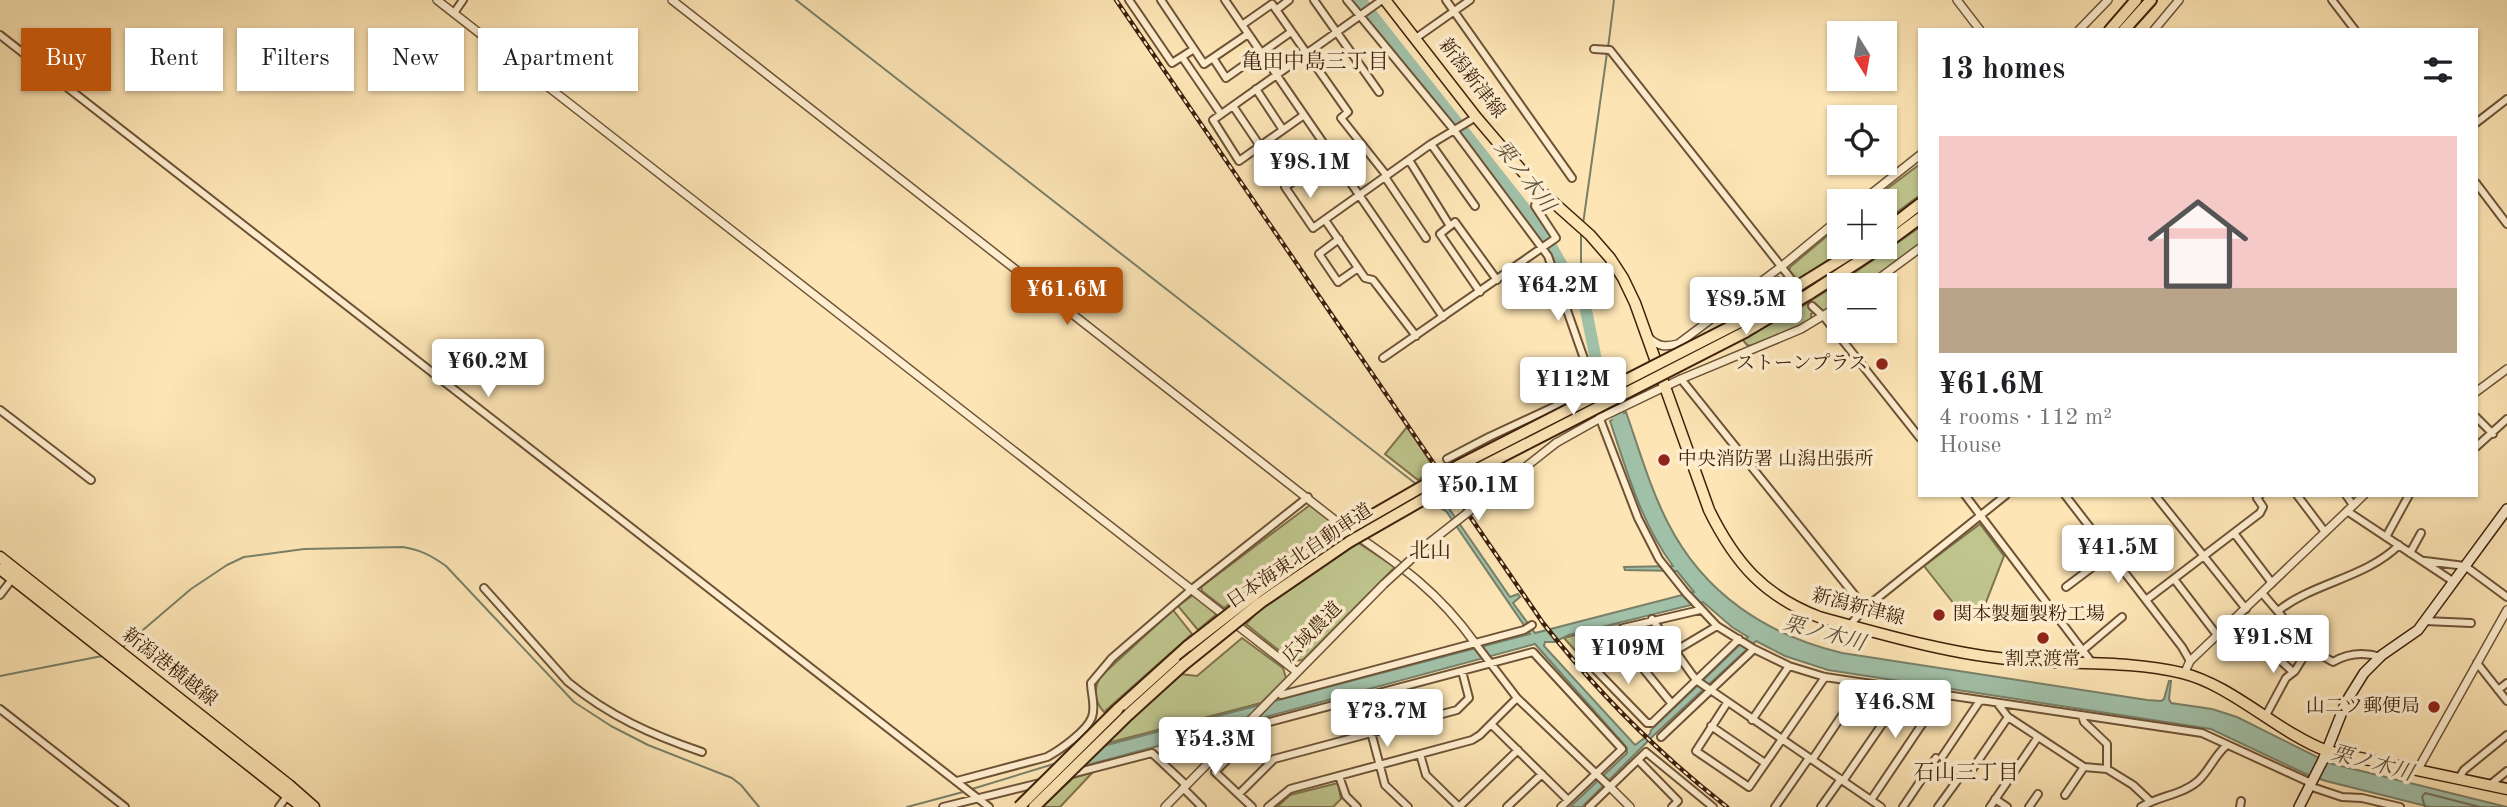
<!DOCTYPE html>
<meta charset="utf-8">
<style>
body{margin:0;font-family:"Old Standard TT","Noto Serif JP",serif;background:#f2f2f2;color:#202124;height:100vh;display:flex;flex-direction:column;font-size:26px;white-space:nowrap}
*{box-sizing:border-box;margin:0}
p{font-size:23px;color:#757577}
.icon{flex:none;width:38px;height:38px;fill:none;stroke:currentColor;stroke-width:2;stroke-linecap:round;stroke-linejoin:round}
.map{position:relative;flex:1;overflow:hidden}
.details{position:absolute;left:1918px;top:28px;width:560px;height:469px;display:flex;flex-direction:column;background:#fff;border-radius:0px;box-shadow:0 2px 5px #0004}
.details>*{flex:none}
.guide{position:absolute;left:21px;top:28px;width:665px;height:63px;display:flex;gap:14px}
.needle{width:46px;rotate:169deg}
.controls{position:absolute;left:1827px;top:21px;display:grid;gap:14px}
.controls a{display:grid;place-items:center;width:70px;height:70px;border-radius:0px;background:#fff;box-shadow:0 2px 5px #0004;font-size:35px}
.price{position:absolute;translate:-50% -60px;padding:0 16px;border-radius:7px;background:#fff;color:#222;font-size:23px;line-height:46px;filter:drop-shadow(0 2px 4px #0008)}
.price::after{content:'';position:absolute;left:50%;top:42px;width:21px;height:16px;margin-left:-10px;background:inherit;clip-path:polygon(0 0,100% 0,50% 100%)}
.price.on{background:#b45309;color:#fff}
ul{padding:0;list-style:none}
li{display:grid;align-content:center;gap:14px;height:371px;padding:0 21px}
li+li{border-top:2px solid #e0e0e0}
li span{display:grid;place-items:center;height:217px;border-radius:0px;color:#555}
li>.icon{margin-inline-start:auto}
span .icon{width:126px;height:126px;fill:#fffc;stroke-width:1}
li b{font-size:30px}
h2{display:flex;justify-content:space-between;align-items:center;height:84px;padding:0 21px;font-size:30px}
.chip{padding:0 24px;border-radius:0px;background:#fff;box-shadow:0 2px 5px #0004;font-size:24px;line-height:63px}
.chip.on{background:#b45309;color:#fff}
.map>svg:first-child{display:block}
.green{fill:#bfc58d;stroke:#7e734c;stroke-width:2}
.water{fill:#a1c0a8;stroke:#798069;stroke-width:2;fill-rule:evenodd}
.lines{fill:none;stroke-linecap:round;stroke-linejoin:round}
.shore{stroke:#70705a;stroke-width:2}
.stream{stroke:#798069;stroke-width:2}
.river{stroke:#a1c0a8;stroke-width:12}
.minor-casing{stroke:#6e5236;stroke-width:10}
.tertiary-casing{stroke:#6e5236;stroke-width:10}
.secondary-casing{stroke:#3e210b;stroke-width:12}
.primary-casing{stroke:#3e210b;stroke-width:13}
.motorway-casing{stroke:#3e210b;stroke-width:14}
.minor{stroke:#feeecf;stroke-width:6}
.tertiary{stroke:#feeecf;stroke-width:7}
.secondary{stroke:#feeecf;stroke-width:9}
.primary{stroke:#fde5b5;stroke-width:10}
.motorway{stroke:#fde5b5;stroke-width:10}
.rail-casing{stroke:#3e210b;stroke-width:4.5}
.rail{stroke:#feeecf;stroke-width:2;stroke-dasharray:5;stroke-linecap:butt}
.tertiary-bridge-casing{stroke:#6e5236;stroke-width:10;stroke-linecap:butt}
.motorway-bridge-casing{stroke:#3e210b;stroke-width:14;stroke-linecap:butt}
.tertiary-bridge{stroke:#feeecf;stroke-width:7}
.motorway-bridge{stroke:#fde5b5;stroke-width:10}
.poi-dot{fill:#8f2418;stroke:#feeecf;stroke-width:2.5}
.labels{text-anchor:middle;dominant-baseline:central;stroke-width:7;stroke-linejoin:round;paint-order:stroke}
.street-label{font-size:19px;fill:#3e210b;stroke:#feeecf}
.poi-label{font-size:19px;fill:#3e210b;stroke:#feeecf;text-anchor:end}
.neighbourhood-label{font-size:21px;fill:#3e210b;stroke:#feeecf}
.water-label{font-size:21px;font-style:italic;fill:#5c513a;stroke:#feeecf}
</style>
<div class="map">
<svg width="2507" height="807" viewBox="0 0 2507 807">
<rect width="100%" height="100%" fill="#fde5b5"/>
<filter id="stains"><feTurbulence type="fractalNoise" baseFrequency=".00286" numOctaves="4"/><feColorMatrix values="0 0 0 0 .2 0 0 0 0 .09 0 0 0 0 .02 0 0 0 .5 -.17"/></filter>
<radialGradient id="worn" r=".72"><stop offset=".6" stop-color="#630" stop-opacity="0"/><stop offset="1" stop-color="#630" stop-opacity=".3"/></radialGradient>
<path class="green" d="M 1920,164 L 1920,195 L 1885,221 L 1885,201 L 1871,201 Z
M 1839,226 L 1839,247 L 1849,247 L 1796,281 L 1789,271 L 1790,267 Z
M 1920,227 L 1920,245 L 1867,285 L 1839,285 L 1839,304 L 1823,312 L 1810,301 L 1840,283 Z
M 1778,277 L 1793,284 L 1732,320 L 1731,311 L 1735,307 Z
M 1808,303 L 1816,312 L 1811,314 L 1811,322 L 1802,324 L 1753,346 L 1747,345 L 1742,339 Z
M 1407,427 L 1435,469 L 1418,480 L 1385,454 Z
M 1310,505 L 1339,527 L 1296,554 L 1224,608 L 1202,591 L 1201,587 Z
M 1980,524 L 2004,556 L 1981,615 L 1969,623 L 1924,566 Z
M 1357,542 L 1395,567 L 1303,660 L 1292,661 L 1246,624 L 1263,606 Z
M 1193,595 L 1218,613 L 1198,630 L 1178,606 Z
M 1173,610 L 1192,634 L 1104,712 C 1094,701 1093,689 1101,676 Z
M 1619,623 L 1620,626 L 1582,658 L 1564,638 Z
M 1242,638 L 1283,668 L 1286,678 L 1261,703 L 1104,744 L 1180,674 L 1197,676 Z
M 1093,772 L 1060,807 L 1042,807 L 1073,778 Z
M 1338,783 L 1341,799 L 1333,807 L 1277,807 L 1290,795 Z"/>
<path class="water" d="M 1626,412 C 1639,449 1650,488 1668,523 C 1704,594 1767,635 1842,653 L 2147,700 L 2161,701 L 2164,699 L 2169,681 L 2171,681 L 2169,699 L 2171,703 L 2212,709 L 2237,717 L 2329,763 L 2507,807 L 2430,807 L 2326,781 L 2308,775 L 2211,729 L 1828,670 L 1785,656 L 1756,641 L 1652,737 L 1582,807 L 1570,807 L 1627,753 L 1627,748 L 1535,644 L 1084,766 L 1103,746 L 1530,634 L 1446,511 L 1427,501 L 1432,499 L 1448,507 L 1510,597 L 1518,594 L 1520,597 L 1513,603 L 1535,633 L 1694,592 L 1677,571 L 1625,570 L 1624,567 L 1673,566 C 1641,523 1627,471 1610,421 ZM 1703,602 L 1732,627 L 1748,637 L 1651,730 L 1650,734 L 1635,745 L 1544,646 L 1545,642 L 1554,642 L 1569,635 Z"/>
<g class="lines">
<path class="shore" d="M 2425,807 L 2422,797 L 2425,793 L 2480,807"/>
<path class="stream" d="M 796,0 L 1416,484
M 1608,48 L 1614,0
M 1583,224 L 1607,53
M 1581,285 L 1581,233
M 123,647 L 191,589 L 227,565 L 244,557 L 304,549 L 403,547 C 421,550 432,556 446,566 L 574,702 L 611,726 L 648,745 L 732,778 L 741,785 L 759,807
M 0,676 L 102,656
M 972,789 L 1057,763
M 907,807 L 963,792"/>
<path class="river" d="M 1360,0 L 1543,232 L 1566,273 L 1581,285 L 1596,360 L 1607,394 L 1624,430"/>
<defs>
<path id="minor" d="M 1129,0 L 1172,63 L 1194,49
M 1161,0 L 1204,64 L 1248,34
M 1225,0 L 1443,317
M 1314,0 L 1379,92
M 1347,0 L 1454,130 L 1548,256 L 1589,373 L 1600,419 L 1638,518 L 1659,559 L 1686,593 L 1717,626 L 1754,649 L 1789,666 L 1825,677 L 2202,733 L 2311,783
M 1446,0 L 1572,178
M 2332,0 L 2355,30
M 1276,10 L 1289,0
M 454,13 L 463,0
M 1242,25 L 1272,4 L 1348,112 L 1341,118 L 1387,176
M 0,35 L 989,807
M 1416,38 L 1470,0
M 1594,49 L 1610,50 L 1792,280
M 1182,57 L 1221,114
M 1213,58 L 1226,78 L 1291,32
M 1256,89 L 1283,130
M 1233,106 L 1260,146
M 1304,115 L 1239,161 L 1213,120 L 1382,0
M 2476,123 L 2507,99
M 1431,144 L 1475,206
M 1332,155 L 1285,187 L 1313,228 L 1431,144 L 1476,117
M 1409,160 L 1450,226
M 1385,177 L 1426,238
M 2476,183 L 2507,224
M 1325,220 L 1365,278 L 1373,280 L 1416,336
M 1339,239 L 1319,254 L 1338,282 L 1358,268
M 1480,292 L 1440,234 L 1455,222 L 1497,280
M 1812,306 L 1824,317 L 1920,438
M 1383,358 L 1556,238 L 1535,206 L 1539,190
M 1681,379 L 1865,608
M 0,410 L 91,480
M 2476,417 L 2493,434
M 2476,447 L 2507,419
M 1447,459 L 1489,437 L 1592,389
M 1965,495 L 2093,664
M 2065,495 L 2182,647 L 2190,661
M 2155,495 L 2246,609
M 2297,495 L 2325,532
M 2346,495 L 2353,505
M 2347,511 L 2454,582
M 2234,533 L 2272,583
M 2386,537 L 2409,495
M 2410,553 L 2421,533
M 2425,561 L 2465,566 L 2507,597
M 2174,579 L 2217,635
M 2066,587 L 2111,553
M 484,588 L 568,682 C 609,716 652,735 702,752
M 2262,593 L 2309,648 L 2333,662 C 2348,653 2364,652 2381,657
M 0,595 L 13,578
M 2146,600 L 2260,513 L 2263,507 L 2257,498 L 2260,495
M 1700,610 L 1623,628 L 1585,659 L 1647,723 L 1652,723 L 1739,639
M 2278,611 C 2312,583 2366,578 2399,545
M 1652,619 L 1696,680 L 1881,807
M 2235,619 L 2293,672
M 2425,621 L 2471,623
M 1849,626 L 1865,608 L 2006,495
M 1615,634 L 1672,704
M 1475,643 L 1517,698 L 1610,787
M 2083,650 L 2122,617
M 1675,651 L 1717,626
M 2477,663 L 2507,701
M 2498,690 L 2507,683
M 1281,695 L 1524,630 L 1532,625
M 1362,698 L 1385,785 L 1408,807
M 1727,703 L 1696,751 L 1749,787 L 1825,677
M 1998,704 L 2008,717 L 2084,767 L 2107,769
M 0,709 L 125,807
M 2082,716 L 2084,722 L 2107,744 L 2107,769 L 2133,785 L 2150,801
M 2265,717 L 2286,678 L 2295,671 L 2309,648
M 1752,720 L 1789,666
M 1491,724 L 1568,800
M 1711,726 L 1765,763
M 1661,737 L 1754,649
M 1420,754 L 1426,775 L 1459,807
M 1942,757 L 1979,702
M 1638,760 L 1678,801 L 1672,807
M 1812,760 L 1863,684
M 1071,774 L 1152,753 L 1186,785
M 1339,776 L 1346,796 L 1357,807
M 2459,778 L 2464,770 L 2507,735
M 957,781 L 1047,757 C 1060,750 1087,731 1092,717 C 1096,706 1091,694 1091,683 L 1112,658 L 1192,589 L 1308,497
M 1843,781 L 1905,691
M 2491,784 L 2507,771
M 2309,786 L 2342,797 L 2362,798 L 2400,807
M 1183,788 L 1202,807
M 1239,794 L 1274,759 L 1457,710 L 1469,698 L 1462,671
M 2065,795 L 2084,767
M 1995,799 L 2007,807
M 1871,800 L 1941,696
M 279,807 L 288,795
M 943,807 L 1040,783
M 1252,807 L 1215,772 L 1262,724 L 1533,652 L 1622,749 L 1561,807
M 1268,807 L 1290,789 L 1472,740 L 1480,735 L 1517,698
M 1459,807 L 1518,750
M 1507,807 L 1542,774
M 1589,807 L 1646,752 L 1713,807
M 1775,807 L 1809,758
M 1821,807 L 1841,779
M 1903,807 L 1936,758
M 1938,807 L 1962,774 L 1967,777 L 2008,717
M 1990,807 L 2038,737
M 2029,807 L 2038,794
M 2141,807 C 2158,796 2182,795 2198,781 C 2209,771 2215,755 2226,746
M 2240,807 L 2241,801"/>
<path id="tertiary" d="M 437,0 L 1297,672
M 672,0 L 1340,524 C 1395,562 1435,587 1475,643
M 1957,0 L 1980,30
M 2079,30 L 2108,0
M 2154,30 L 2179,0
M 1862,201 L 1920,155
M 1870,285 L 1920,248
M 1649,338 C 1659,347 1665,347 1678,344 L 1782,266 L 1839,219
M 2476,392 L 2507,369
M 1556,443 L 1606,415 L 1681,379 L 1801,329 L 1839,306
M 2184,674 L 2190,661 L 2364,495
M 2418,769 L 2507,610
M 1610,787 L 1630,807
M 1165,807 L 1384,584"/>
<path id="secondary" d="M 2299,807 L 2323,760 L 2346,702 L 2364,673 L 2382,655 L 2418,630 L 2507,509"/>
<path id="primary" d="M 1385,0 L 1476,117 L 1535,186 L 1590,235 L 1610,258 L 1623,278 L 1635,303 L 1709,510 C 1735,563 1764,596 1819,617 C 1881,634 1953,655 2017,660 C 2072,665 2128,660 2182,673 C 2232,685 2277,732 2327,751 L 2507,789
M 0,557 L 289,785 L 314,807
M 0,569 L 302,807"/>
<path id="motorway" d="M 2110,30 L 2136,0
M 2124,30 L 2151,0
M 1885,231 L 1920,204
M 1885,244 L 1920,218
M 1740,322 L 1861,247
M 1745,332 L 1809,294 L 1881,247
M 1255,594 L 1340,534
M 1260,603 L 1349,542
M 1117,710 L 1188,646
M 1129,714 L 1183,665"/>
</defs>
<use href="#minor" class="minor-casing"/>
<use href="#tertiary" class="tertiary-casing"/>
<use href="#secondary" class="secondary-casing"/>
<use href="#primary" class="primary-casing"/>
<use href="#motorway" class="motorway-casing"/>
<use href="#minor" class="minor"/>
<use href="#tertiary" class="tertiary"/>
<use href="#secondary" class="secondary"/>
<use href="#primary" class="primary"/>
<use href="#motorway" class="motorway"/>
<defs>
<path id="rail" d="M 1116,0 L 1543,623 C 1597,692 1658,753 1727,807"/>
</defs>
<use href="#rail" class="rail-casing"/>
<use href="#rail" class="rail"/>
<defs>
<path id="tertiary-bridge" d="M 1384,584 L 1429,543 L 1556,443"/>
<path id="motorway-bridge" d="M 1340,534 L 1458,466 L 1740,322
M 1349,542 L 1464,476 L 1745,332
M 1188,646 L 1255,594
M 1183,665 L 1260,603
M 1019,807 L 1117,710
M 1034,807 L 1129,714"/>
</defs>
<use href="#tertiary-bridge" class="tertiary-bridge-casing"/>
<use href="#motorway-bridge" class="motorway-bridge-casing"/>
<use href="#tertiary-bridge" class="tertiary-bridge"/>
<use href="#motorway-bridge" class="motorway-bridge"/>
</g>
<g class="poi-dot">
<circle cx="1882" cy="364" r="7"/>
<circle cx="1664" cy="460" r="7"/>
<circle cx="1939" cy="615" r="7"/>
<circle cx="2043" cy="638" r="7"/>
<circle cx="2434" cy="707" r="7"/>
</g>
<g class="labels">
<g class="street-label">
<text transform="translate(1471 79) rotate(52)">新潟新津線</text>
<text transform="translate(1300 557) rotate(-34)">日本海東北自動車道</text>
<text transform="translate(1858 608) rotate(15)">新潟新津線</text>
<text transform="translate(1313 633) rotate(-46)">広域農道</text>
<text transform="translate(169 668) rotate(38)">新潟港横越線</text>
</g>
<g class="poi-label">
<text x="1868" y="364">ストーンプラス</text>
<text x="1678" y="460" text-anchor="start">中央消防署 山潟出張所</text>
<text x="1953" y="615" text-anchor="start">関本製麺製粉工場</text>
<text x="2043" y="660" text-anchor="middle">割烹渡常</text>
<text x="2420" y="707">山二ツ郵便局</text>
</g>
<g class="neighbourhood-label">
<text x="1315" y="62">亀田中島三丁目</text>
<text x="1430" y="551">北山</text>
<text x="1966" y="773">石山三丁目</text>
</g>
<g class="water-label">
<text transform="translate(1524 177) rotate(52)">栗ノ木川</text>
<text transform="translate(1824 634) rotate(15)">栗ノ木川</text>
<text transform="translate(2372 764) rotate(15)">栗ノ木川</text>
</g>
</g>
<rect width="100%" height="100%" filter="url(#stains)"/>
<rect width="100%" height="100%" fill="url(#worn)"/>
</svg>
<div class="controls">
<a><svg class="needle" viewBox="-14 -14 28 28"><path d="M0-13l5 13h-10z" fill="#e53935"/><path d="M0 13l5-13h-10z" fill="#757577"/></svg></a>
<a><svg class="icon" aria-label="locate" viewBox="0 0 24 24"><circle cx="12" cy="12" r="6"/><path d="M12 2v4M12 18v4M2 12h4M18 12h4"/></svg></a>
<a>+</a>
<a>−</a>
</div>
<b class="price" style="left:1310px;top:200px">¥98.1M</b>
<b class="price" style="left:1558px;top:323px">¥64.2M</b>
<b class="price on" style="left:1067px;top:327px">¥61.6M</b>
<b class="price" style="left:1746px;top:337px">¥89.5M</b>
<b class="price" style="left:488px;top:399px">¥60.2M</b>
<b class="price" style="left:1573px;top:417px">¥112M</b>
<b class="price" style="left:1478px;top:523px">¥50.1M</b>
<b class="price" style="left:2118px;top:585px">¥41.5M</b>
<b class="price" style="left:2273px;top:675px">¥91.8M</b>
<b class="price" style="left:1628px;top:686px">¥109M</b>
<b class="price" style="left:1895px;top:740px">¥46.8M</b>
<b class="price" style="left:1387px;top:749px">¥73.7M</b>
<b class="price" style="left:1215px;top:777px">¥54.3M</b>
<div class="guide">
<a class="chip on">Buy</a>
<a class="chip">Rent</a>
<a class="chip">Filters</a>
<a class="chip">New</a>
<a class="chip">Apartment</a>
</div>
<section class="details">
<h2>13 homes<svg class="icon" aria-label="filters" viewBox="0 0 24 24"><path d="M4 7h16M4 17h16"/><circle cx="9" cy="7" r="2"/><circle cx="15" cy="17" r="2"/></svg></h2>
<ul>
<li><span style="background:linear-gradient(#f6c9c9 70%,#b9a48a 0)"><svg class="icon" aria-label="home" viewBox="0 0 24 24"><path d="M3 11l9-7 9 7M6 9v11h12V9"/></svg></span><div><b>¥61.6M</b><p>4 rooms · 112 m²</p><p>House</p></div></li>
</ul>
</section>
</div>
